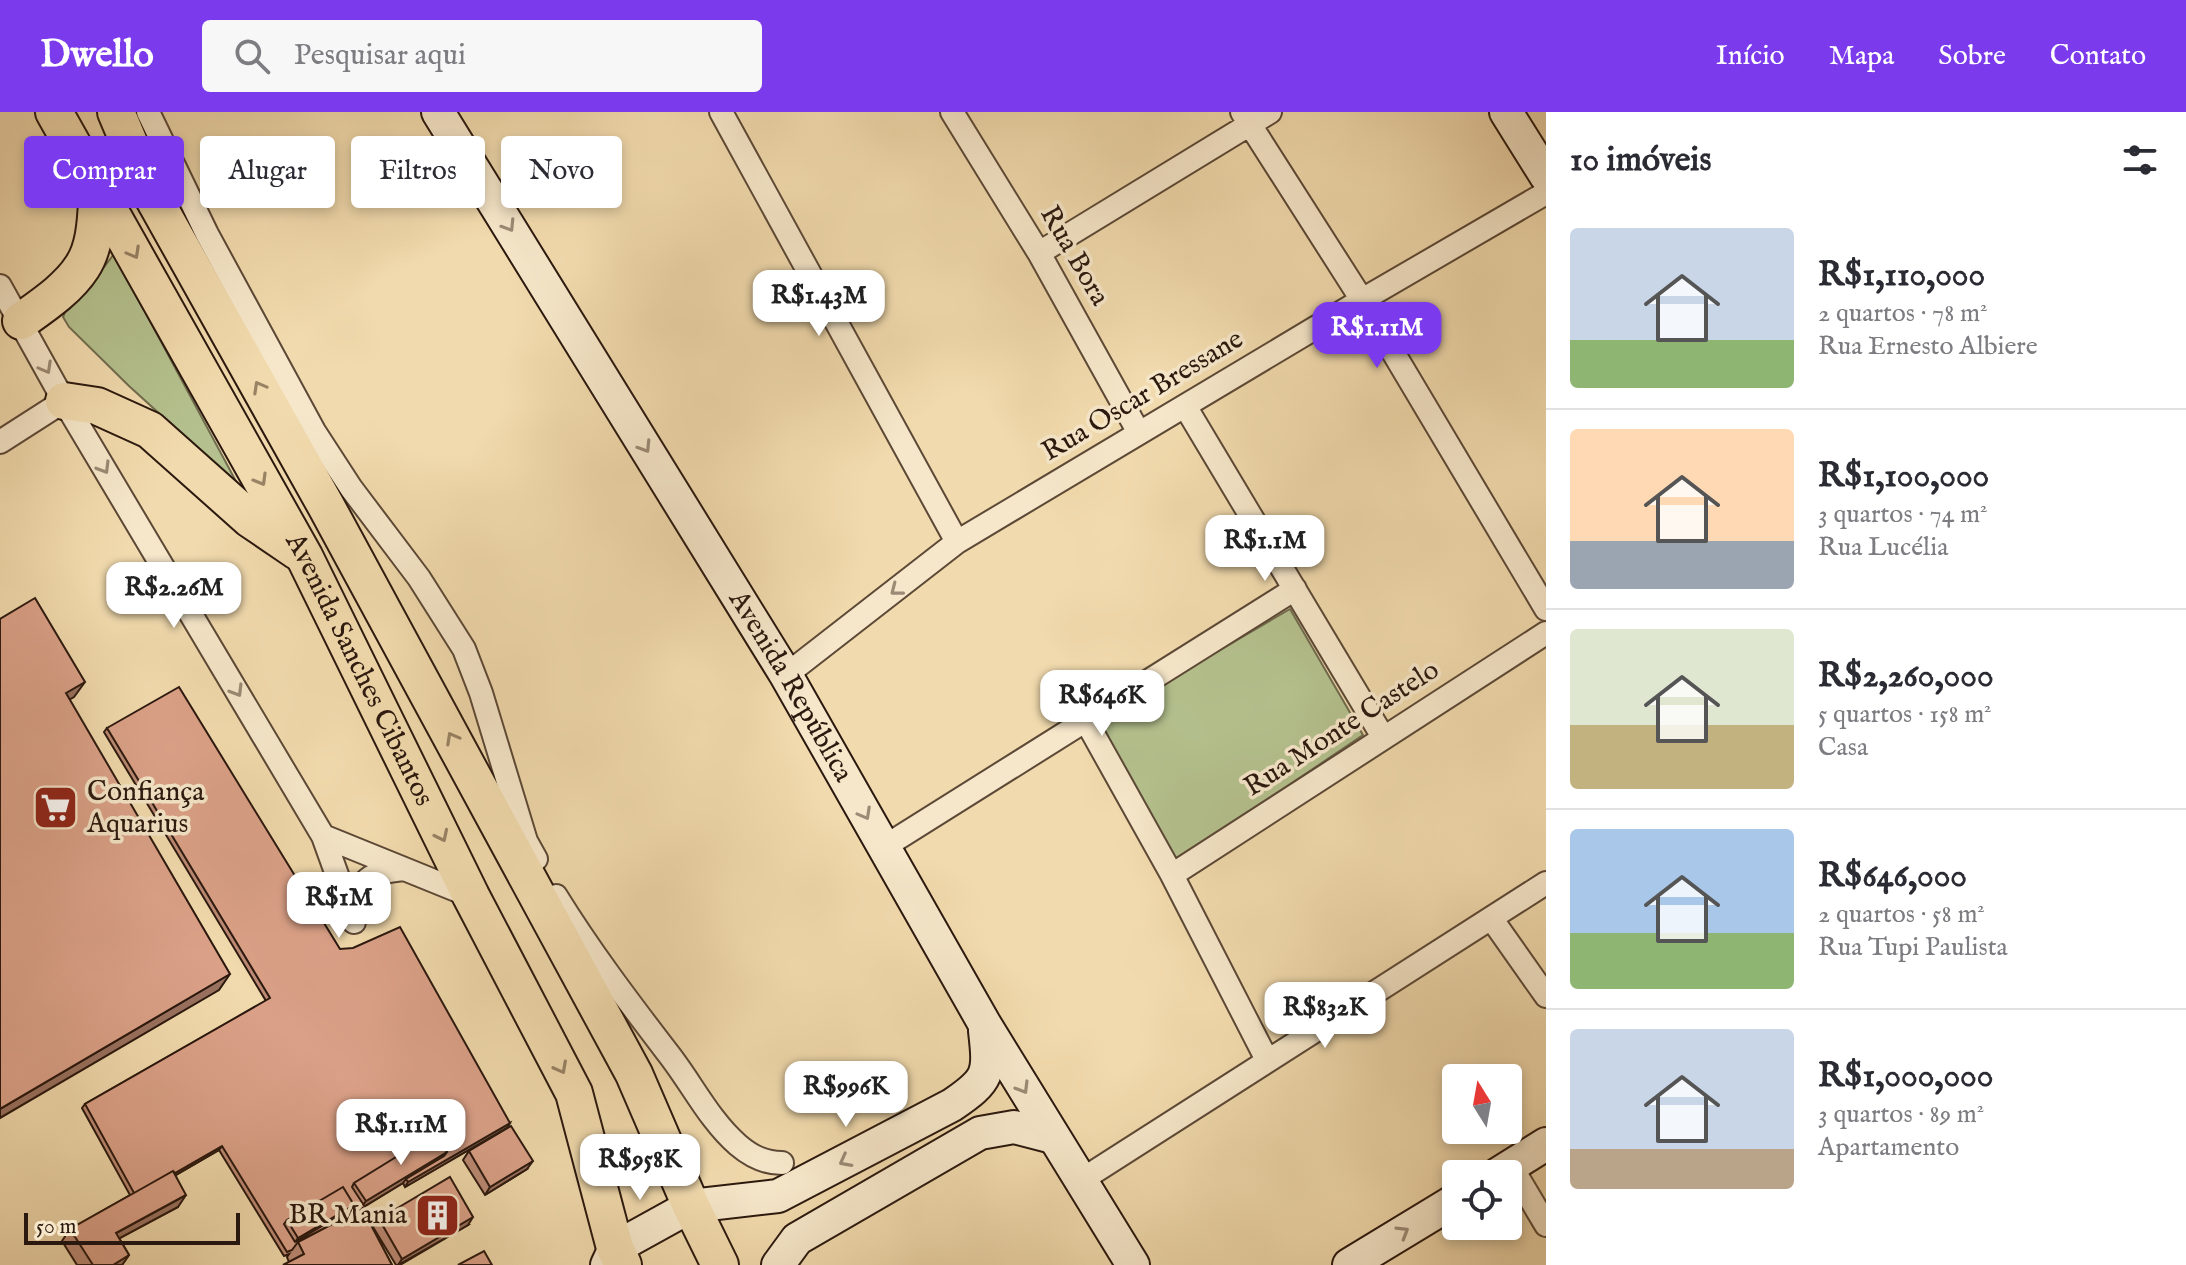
<!DOCTYPE html>
<html lang="pt">
<meta charset="utf-8">
<style>
body{margin:0;font-family:"IM FELL English",serif;background:#f7f7f7;color:#2b2b33;height:100vh;display:flex;flex-direction:column;font-size:30px;white-space:nowrap}
*{box-sizing:border-box;margin:0}
p{font-size:26px;color:#7c7c81}
.icon{flex:none;width:44px;height:44px;fill:none;stroke:currentColor;stroke-width:2;stroke-linecap:round;stroke-linejoin:round}
.map{position:relative;flex:1;overflow:hidden}
.details{display:flex;flex-direction:column;background:#fff;width:640px}
.details>*{flex:none}
.guide{position:absolute;left:24px;top:24px;width:760px;height:72px;display:flex;gap:16px}
.needle{width:52px;rotate:349deg}
.controls{position:absolute;left:1442px;top:952px;display:grid;gap:16px}
.controls a{display:grid;place-items:center;width:80px;height:80px;border-radius:8px;background:#fff;box-shadow:0 4px 12px #0003;font-size:40px}
.scale{position:absolute;left:24px;bottom:20px;width:216px;box-sizing:border-box;padding-left:8px;border:4px solid #2b180e;border-top:0;font-size:22px;line-height:28px;white-space:nowrap;color:#2b180e;-webkit-text-stroke:6px #f6e7ca;paint-order:stroke}
.price{position:absolute;translate:-50% -68px;padding:0 18px;border-radius:16px;background:#fff;color:#222;font-size:26px;line-height:52px;filter:drop-shadow(0 2px 4px #0008)}
.price::after{content:'';position:absolute;left:50%;top:48px;width:24px;height:18px;margin-left:-12px;background:inherit;clip-path:polygon(0 0,100% 0,50% 100%)}
.price.on{background:#7c3aed;color:#fff}
ul{padding:0;list-style:none}
li{display:flex;align-items:center;gap:24px;height:200px;padding:0 24px}
li+li{border-top:2px solid #e1e1e2}
li span{display:grid;place-items:center;flex:none;width:224px;height:160px;border-radius:8px;color:#555}
li>.icon{margin-inline-start:auto}
span .icon{width:96px;height:96px;fill:#fffc;stroke-width:1}
li b{font-size:34px}
h2{display:flex;justify-content:space-between;align-items:center;height:96px;padding:0 24px;font-size:34px}
.pill{padding:0 28px;border-radius:8px;background:#fff;box-shadow:0 4px 12px #0003;font-size:28px;line-height:72px}
.pill.on{background:#7c3aed;color:#fff}
header{display:flex;align-items:center;gap:48px;box-sizing:border-box;height:112px;padding:0 40px;background:#7c3aed;color:#fff}
header strong{font-size:38px}
nav{display:flex;gap:44px;margin-inline-start:auto;font-size:28px}
.search{width:560px;height:72px;background:#f7f7f7;display:flex;align-items:center;gap:20px;box-sizing:border-box;padding:0 28px;border-radius:8px;color:#7c7c81;font-size:30px}
main{display:flex;flex:1;min-height:0}
.map>svg:first-child{display:block}
.green{fill:#b4c18e;stroke:#706c4e;stroke-width:2}
.lines{fill:none;stroke-linecap:round;stroke-linejoin:round}
.street-casing{stroke:#5c4836;stroke-width:26}
.secondary-casing{stroke:#2b180e;stroke-width:36}
.primary-casing{stroke:#2b180e;stroke-width:40}
.street{stroke:#f6e7ca;stroke-width:22}
.secondary{stroke:#f6e7ca;stroke-width:32}
.primary{stroke:#f1daad;stroke-width:36}
.wall{fill:#bc8a75;stroke:#2b180e;stroke-width:2}
.shaded-wall{fill:#99715f;stroke:#2b180e;stroke-width:2}
.building{fill:#dba188;stroke:#2b180e;stroke-width:2;fill-rule:evenodd}
.oneway{stroke:#9b8a75}
.oneway2{stroke:#988365}
.labels{text-anchor:middle;dominant-baseline:central;stroke-width:7;stroke-linejoin:round;paint-order:stroke}
.street-label{font-size:28px;fill:#2b180e;stroke:#f6e7ca}
.poi-label{font-size:28px;fill:#2b180e;stroke:#f6e7ca;text-anchor:start}
</style>
<header>
<strong>Dwello</strong>
<div class="search"><svg class="icon" aria-label="search" viewBox="0 0 24 24"><circle cx="10" cy="10" r="6"/><path d="M15 15l6 6"/></svg>Pesquisar aqui</div>
<nav><a>Início</a><a>Mapa</a><a>Sobre</a><a>Contato</a></nav>
</header>
<main>
<div class="map">
<svg width="1546" height="1153" viewBox="0 0 1546 1153">
<rect width="100%" height="100%" fill="#f1daad"/>
<filter id="stains"><feTurbulence type="fractalNoise" baseFrequency=".0025" numOctaves="4"/><feColorMatrix values="0 0 0 0 .2 0 0 0 0 .09 0 0 0 0 .02 0 0 0 .5 -.17"/></filter>
<radialGradient id="worn" r=".72"><stop offset=".6" stop-color="#630" stop-opacity="0"/><stop offset="1" stop-color="#630" stop-opacity=".3"/></radialGradient>
<path class="green" d="M 114,142 L 238,373 L 129,274 L 69,215 L 63,205 L 73,181 L 104,155 Z
M 1290,497 L 1363,623 L 1177,749 L 1095,611 Z"/>
<g class="lines">
<defs>
<path id="street" d="M 148,0 L 207,122 L 314,319 L 351,376 L 419,466 L 464,537 L 481,581 L 526,729 L 536,747
M 721,0 L 957,430
M 952,0 L 1039,141 L 1139,321
M 1242,0 L 1362,188 L 1546,497
M 1039,141 L 1270,0
M 0,174 L 64,289 L 323,724 L 354,810 C 359,771 361,761 404,757
M 1185,294 L 1383,625
M 0,330 L 64,289
M 786,563 L 957,430 L 1362,188 L 1546,81
M 1086,609 L 1172,763 L 1267,948
M 323,724 L 471,784
M 884,735 L 1295,477
M 1172,763 L 1546,521
M 556,784 C 590,839 628,889 667,940 C 691,970 709,1008 738,1033 C 752,1045 765,1051 782,1051
M 1491,806 L 1546,884
M 1511,1054 L 1546,1113
M 1080,1069 L 1546,771"/>
<g id="secondary">
<path id="s1" d="M 438,0 L 786,563 L 984,911 L 1133,1153"/>
<path d="M 1506,0 L 1546,64"/>
<path d="M 1498,1062 L 1546,1032"/>
<path d="M 607,1153 L 615,1136 L 691,1094 L 778,1084 L 952,993 C 989,968 990,962 985,919"/>
<path d="M 778,1153 L 797,1127 L 980,1021 L 1014,1015 L 1053,1025"/>
<path d="M 1349,1153 L 1456,1088"/>
</g>
<g id="primary">
<path id="s2" d="M 54,0 L 304,444 L 471,784 L 574,981 L 615,1136 L 623,1153"/>
<path d="M 116,0 L 149,78 L 326,394 L 634,962 L 691,1094 L 720,1153"/>
<path d="M 21,209 C 42,194 68,177 82,155 C 97,133 96,101 98,75"/>
<path d="M 64,289 L 97,294 L 150,318 L 250,407 L 297,439"/>
</g>
</defs>
<use href="#street" class="street-casing"/>
<use href="#secondary" class="secondary-casing"/>
<use href="#primary" class="primary-casing"/>
<use href="#street" class="street"/>
<use href="#secondary" class="secondary"/>
<use href="#primary" class="primary"/>
</g>
<path class="wall" d="M 107,616 L 340,837 L 508,1015 L 405,1075 L 403,1071 L 364,1095 L 363,1098 L 392,1153 L 289,1150 L 287,1145 L 289,1142 L 284,1144 L 219,1038 L 176,1063 L 178,1095 L 119,1126 L 129,1143 L 122,1153 L 77,1153 L 62,1129 L 70,1117 L 130,1083 L 82,996 L 85,992 L 266,889 L 104,620 Z
M 469,1039 L 527,1057 L 485,1083 L 463,1048 Z
M 379,1107 L 468,1113 L 400,1153 L 396,1153 L 373,1115 Z"/>
<path class="shaded-wall" d="M 85,570 L 74,585 L 55,596 L 66,581 Z
M 230,862 L 219,878 L 0,1006 L 0,997 Z
M 510,1011 L 508,1015 L 405,1075 L 408,1070 Z
M 222,1034 L 219,1038 L 133,1088 L 136,1084 Z
M 447,1040 L 441,1048 L 406,1067 L 403,1071 L 360,1097 L 366,1089 Z
M 533,1049 L 527,1057 L 485,1083 L 490,1075 Z
M 186,1083 L 178,1095 L 107,1133 L 116,1121 Z
M 354,1093 L 348,1101 L 298,1130 L 292,1134 L 298,1126 Z
M 473,1105 L 468,1113 L 398,1153 L 402,1147 Z
M 129,1143 L 122,1153 L 113,1153 Z"/>
<path class="building" d="M 35,486 L 85,570 L 66,581 L 230,862 L 0,997 L 0,507 Z
M 179,575 L 340,837 L 353,836 L 400,815 L 510,1011 L 408,1070 L 406,1067 L 444,1044 L 447,1040 L 435,1021 L 354,1071 L 352,1075 L 365,1095 L 298,1130 L 292,1138 L 287,1140 L 222,1034 L 175,1061 L 173,1059 L 134,1081 L 85,992 L 270,886 L 107,616 ZM 343,1075 L 354,1093 L 351,1097 L 295,1130 L 284,1112 L 287,1108 Z
M 511,1014 L 533,1049 L 490,1075 L 469,1039 Z
M 435,1021 L 447,1040 L 366,1089 L 354,1071 Z
M 173,1059 L 186,1083 L 116,1121 L 129,1143 L 113,1153 L 93,1153 L 70,1117 Z
M 450,1065 L 473,1105 L 402,1147 L 379,1107 Z
M 343,1075 L 354,1093 L 298,1126 L 287,1108 Z
M 362,1096 L 392,1153 L 283,1153 L 304,1142 L 298,1130 Z
M 484,1139 L 492,1153 L 458,1153 Z"/>
<defs><path id="oneway-chevron" d="M-2-3.5L2.5 0L-2 3.5" fill="none" stroke-width="1.6" stroke-linecap="round" stroke-linejoin="round" transform="scale(2)"/></defs>
<g class="oneway">
<use href="#oneway-chevron" transform="translate(509 114) rotate(58)"/>
<use href="#oneway-chevron" transform="translate(46 256) rotate(61)"/>
<use href="#oneway-chevron" transform="translate(645 335) rotate(58)"/>
<use href="#oneway-chevron" transform="translate(104 356) rotate(59)"/>
<use href="#oneway-chevron" transform="translate(896 478) rotate(142)"/>
<use href="#oneway-chevron" transform="translate(237 579) rotate(59)"/>
<use href="#oneway-chevron" transform="translate(865 702) rotate(61)"/>
<use href="#oneway-chevron" transform="translate(1023 976) rotate(59)"/>
<use href="#oneway-chevron" transform="translate(845 1049) rotate(152)"/>
<use href="#oneway-chevron" transform="translate(1403 1120) rotate(-31)"/>
</g>
<g class="oneway2">
<use href="#oneway-chevron" transform="translate(134 141) rotate(61)"/>
<use href="#oneway-chevron" transform="translate(259 275) rotate(-119)"/>
<use href="#oneway-chevron" transform="translate(261 368) rotate(60)"/>
<use href="#oneway-chevron" transform="translate(452 626) rotate(-119)"/>
<use href="#oneway-chevron" transform="translate(442 724) rotate(64)"/>
<use href="#oneway-chevron" transform="translate(561 956) rotate(62)"/>
</g>
<defs>
<symbol id="supermarket-square" viewBox="-11 -11 22 22"><rect x="-9" y="-9" width="18" height="18" rx="4" fill="#8f2418" stroke="#f6e7ca"/><path d="M-6-5.5h2.5l.6 2H6L4.5 2H-2.5L-4.4-4H-6ZM-1.5 3.2a1.3 1.3 0 1 0 .1 0ZM3 3.2a1.3 1.3 0 1 0 .1 0Z" fill="#fff"/></symbol>
<symbol id="building-square" viewBox="-11 -11 22 22"><rect x="-9" y="-9" width="18" height="18" rx="4" fill="#8f2418" stroke="#f6e7ca"/><path d="M-4-6H4V6H1V3H-1V6H-4ZM-2.5-4.3h1.7v1.8h-1.7ZM.8-4.3h1.7v1.8H.8ZM-2.5-1h1.7V.8h-1.7ZM.8-1h1.7V.8H.8Z" fill="#fff"/></symbol>
</defs>
<g fill-rule="evenodd">
<use href="#supermarket-square" x="30" y="670" width="51" height="51"/>
<use href="#building-square" x="412" y="1078" width="51" height="51"/>
</g>
<g class="labels">
<g class="street-label">
<text transform="translate(1074 144) rotate(60)">Rua Bora</text>
<text transform="translate(1143 284) rotate(-31)">Rua Oscar Bressane</text>
<text stroke="none"><textPath href="#s2" startOffset="636">Avenida Sanches Cibantos</textPath></text>
<text stroke="none"><textPath href="#s1" startOffset="674">Avenida República</textPath></text>
<text transform="translate(1342 617) rotate(-33)">Rua Monte Castelo</text>
</g>
<g class="poi-label">
<text x="87" y="680">Confiança<tspan x="87" dy="32">Aquarius</tspan></text>
<text x="407" y="1103" text-anchor="end">BR Mania</text>
</g>
</g>
<rect width="100%" height="100%" filter="url(#stains)"/>
<rect width="100%" height="100%" fill="url(#worn)"/>
</svg>
<div class="controls">
<a><svg class="needle" viewBox="-14 -14 28 28"><path d="M0-13l5 13h-10z" fill="#e53935"/><path d="M0 13l5-13h-10z" fill="#7c7c81"/></svg></a>
<a><svg class="icon" aria-label="locate" viewBox="0 0 24 24"><circle cx="12" cy="12" r="6"/><path d="M12 2v4M12 18v4M2 12h4M18 12h4"/></svg></a>
</div>
<div class="scale">50 m</div>
<b class="price" style="left:819px;top:226px">R$1.43M</b>
<b class="price on" style="left:1377px;top:258px">R$1.11M</b>
<b class="price" style="left:1265px;top:471px">R$1.1M</b>
<b class="price" style="left:174px;top:518px">R$2.26M</b>
<b class="price" style="left:1102px;top:626px">R$646K</b>
<b class="price" style="left:339px;top:828px">R$1M</b>
<b class="price" style="left:1325px;top:938px">R$832K</b>
<b class="price" style="left:846px;top:1017px">R$996K</b>
<b class="price" style="left:401px;top:1055px">R$1.11M</b>
<b class="price" style="left:640px;top:1090px">R$958K</b>
<div class="guide">
<a class="pill on">Comprar</a>
<a class="pill">Alugar</a>
<a class="pill">Filtros</a>
<a class="pill">Novo</a>
</div>
</div>
<section class="details">
<h2>10 imóveis<svg class="icon" aria-label="filters" viewBox="0 0 24 24"><path d="M4 7h16M4 17h16"/><circle cx="9" cy="7" r="2"/><circle cx="15" cy="17" r="2"/></svg></h2>
<ul>
<li><span style="background:linear-gradient(#c9d6e8 70%,#8fb573 0)"><svg class="icon" aria-label="home" viewBox="0 0 24 24"><path d="M3 11l9-7 9 7M6 9v11h12V9"/></svg></span><div><b>R$1,110,000</b><p>2 quartos · 78 m²</p><p>Rua Ernesto Albiere</p></div></li>
<li><span style="background:linear-gradient(#ffd9b3 70%,#9aa5b1 0)"><svg class="icon" aria-label="home" viewBox="0 0 24 24"><path d="M3 11l9-7 9 7M6 9v11h12V9"/></svg></span><div><b>R$1,100,000</b><p>3 quartos · 74 m²</p><p>Rua Lucélia</p></div></li>
<li><span style="background:linear-gradient(#dfe7d0 60%,#c2b280 0)"><svg class="icon" aria-label="home" viewBox="0 0 24 24"><path d="M3 11l9-7 9 7M6 9v11h12V9"/></svg></span><div><b>R$2,260,000</b><p>5 quartos · 158 m²</p><p>Casa</p></div></li>
<li><span style="background:linear-gradient(#a9c7e8 65%,#8fb573 0)"><svg class="icon" aria-label="home" viewBox="0 0 24 24"><path d="M3 11l9-7 9 7M6 9v11h12V9"/></svg></span><div><b>R$646,000</b><p>2 quartos · 58 m²</p><p>Rua Tupi Paulista</p></div></li>
<li><span style="background:linear-gradient(#c9d6e8 75%,#b9a48a 0)"><svg class="icon" aria-label="home" viewBox="0 0 24 24"><path d="M3 11l9-7 9 7M6 9v11h12V9"/></svg></span><div><b>R$1,000,000</b><p>3 quartos · 89 m²</p><p>Apartamento</p></div></li>
</ul>
</section>
</main>
